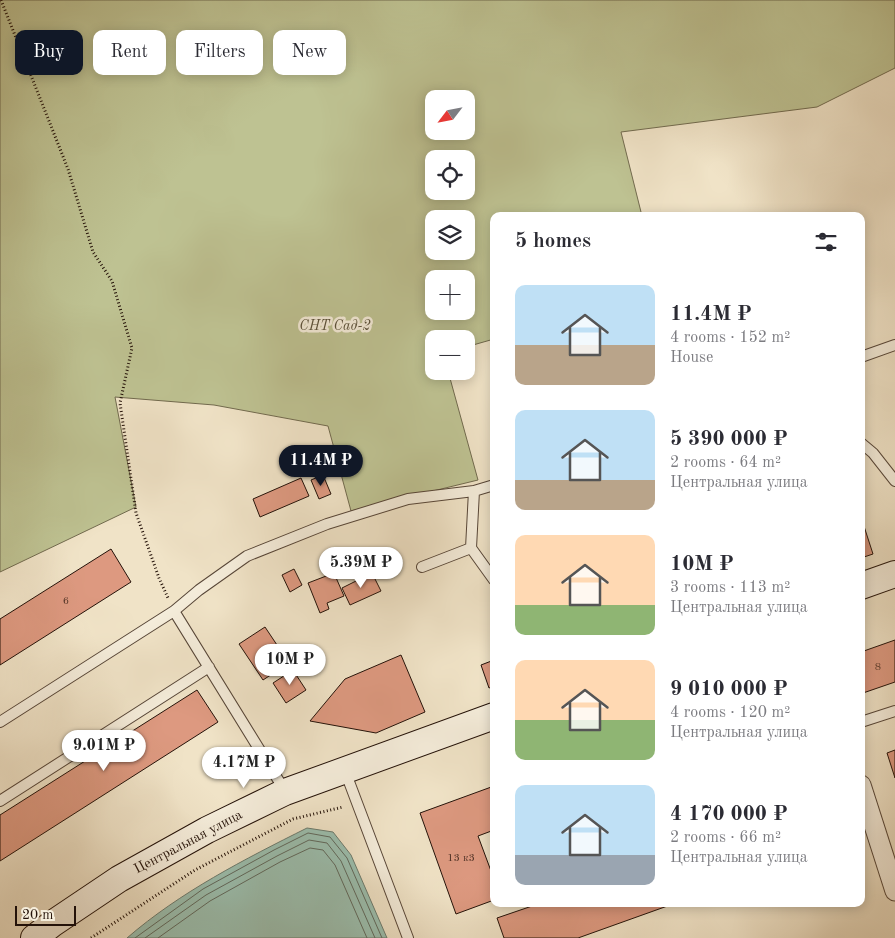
<!DOCTYPE html>
<meta charset="utf-8">
<style>
body{margin:0;font-family:"Old Standard TT",serif;background:#f2f2f3;color:#2b2b33;height:100vh;display:flex;flex-direction:column;font-size:19px;white-space:nowrap}
*{box-sizing:border-box;margin:0}
p{font-size:16px;color:#7c7c81}
.icon{flex:none;width:28px;height:28px;fill:none;stroke:currentColor;stroke-width:2;stroke-linecap:round;stroke-linejoin:round}
.map{position:relative;flex:1;overflow:hidden}
.sheet{position:absolute;left:490px;top:212px;width:375px;height:695px;display:flex;flex-direction:column;background:#fff;border-radius:10px;box-shadow:0 2px 12px #0003}
.sheet>*{flex:none}
.guide{position:absolute;left:15px;top:30px;width:400px;height:45px;display:flex;gap:10px}
.needle{width:32px;rotate:238deg}
.controls{position:absolute;left:425px;top:90px;display:grid;gap:10px}
.controls a{display:grid;place-items:center;width:50px;height:50px;border-radius:10px;background:#fff;box-shadow:0 2px 12px #0003;font-size:25px}
.scale{position:absolute;left:15px;bottom:12px;width:61px;box-sizing:border-box;padding-left:5px;border:2px solid #241209;border-top:0;font-size:14px;line-height:18px;white-space:nowrap;color:#241209;-webkit-text-stroke:4px #f5eddb;paint-order:stroke}
.price{position:absolute;translate:-50% -42px;padding:0 11px;border-radius:18px;background:#fff;color:#222;font-size:16px;line-height:32px;filter:drop-shadow(0 1px 2px #0008)}
.price::after{content:'';position:absolute;left:50%;top:30px;width:15px;height:11px;margin-left:-8px;background:inherit;clip-path:polygon(0 0,100% 0,50% 100%)}
.price.current{background:#111827;color:#fff}
ul{padding:0;list-style:none}
li{display:flex;align-items:center;gap:15px;height:125px;padding:0 25px}
li span{display:grid;place-items:center;flex:none;width:140px;height:100px;border-radius:10px;color:#555}
li>.icon{margin-inline-start:auto}
span .icon{width:60px;height:60px;fill:#fffc;stroke-width:1}
li b{font-size:21px}
h2{display:flex;justify-content:space-between;align-items:center;height:60px;padding:0 25px;font-size:21px}
.tag{padding:0 18px;border-radius:10px;background:#fff;box-shadow:0 2px 12px #0003;font-size:18px;line-height:45px}
.tag.current{background:#111827;color:#fff}
.map>svg:first-child{display:block}
.green{fill:#bec292;stroke:#716a4e;fill-rule:evenodd}
.water{fill:#9bbfaf;stroke:#6b7a6d}
.lines{fill:none;stroke-linecap:round;stroke-linejoin:round}
.shore{stroke:#60685c;stroke-width:1}
.building{fill:#dd9980;stroke:#241209}
.lane-casing{stroke:#574638;stroke-width:12}
.street-casing{stroke:#574638;stroke-width:21}
.secondary-casing{stroke:#241209;stroke-width:28}
.path{stroke:#241209;stroke-width:3;stroke-dasharray:1 2.5;stroke-linecap:butt}
.lane{stroke:#f5eddb;stroke-width:10}
.street{stroke:#f5eddb;stroke-width:19}
.secondary{stroke:#f5eddb;stroke-width:26}
.labels{text-anchor:middle;dominant-baseline:central;stroke-width:5;stroke-linejoin:round;paint-order:stroke}
.number-label{font-size:11px;fill:#523427}
.park-label{font-size:14px;font-style:italic;fill:#5a5039;stroke:#f5eddb}
.street-label{font-size:14px;fill:#241209;stroke:#f5eddb}
</style>
<div class="map">
<svg width="895" height="938" viewBox="0 0 895 938">
<rect width="100%" height="100%" fill="#f0e3c7"/>
<filter id="stains"><feTurbulence type="fractalNoise" baseFrequency=".004" numOctaves="4"/><feColorMatrix values="0 0 0 0 .2 0 0 0 0 .09 0 0 0 0 .02 0 0 0 .5 -.17"/></filter>
<radialGradient id="worn" r=".72"><stop offset=".6" stop-color="#630" stop-opacity="0"/><stop offset="1" stop-color="#630" stop-opacity=".3"/></radialGradient>
<path class="green" d="M 0,0 L 895,0 L 895,68 L 817,107 L 621,132 L 642,216 L 494,216 L 494,339 L 466,347 L 466,339 L 434,339 L 434,371 L 448,371 L 478,480 L 351,511 L 328,426 L 214,405 L 115,397 L 136,507 L 0,572 ZM 434,99 L 466,99 L 466,131 L 434,131 ZM 434,159 L 466,159 L 466,191 L 434,191 ZM 434,219 L 466,219 L 466,251 L 434,251 ZM 434,279 L 466,279 L 466,311 L 434,311 Z"/>
<path class="water" d="M 307,828 L 333,832 L 351,855 L 387,938 L 127,938 C 180,892 245,859 307,828 Z"/>
<g class="lines">
<path class="shore" d="M 135,938 L 203,889 L 274,850 L 308,833 L 330,837 L 347,858 L 382,938
M 145,938 L 206,895 L 277,856 L 309,840 L 327,843 L 341,861 L 375,938
M 158,938 L 210,901 L 280,862 L 310,848 L 323,850 L 335,865 L 367,938"/>
</g>
<path class="building" d="M 323,475 L 331,494 L 319,499 L 311,480 Z
M 301,478 L 309,496 L 260,517 L 253,499 Z
M 861,517 L 873,554 L 861,558 Z
M 111,549 L 131,582 L 0,665 L 0,619 Z
M 294,569 L 302,585 L 290,592 L 282,575 Z
M 334,573 L 344,596 L 327,603 L 329,609 L 320,613 L 308,583 Z
M 372,573 L 381,591 L 350,605 L 342,588 Z
M 265,627 L 289,663 L 263,680 L 239,644 Z
M 895,640 L 895,682 L 863,693 L 861,652 Z
M 401,655 L 425,712 L 376,733 L 310,721 L 345,679 Z
M 494,660 L 494,686 L 489,688 L 481,665 Z
M 293,670 L 306,690 L 286,703 L 273,683 Z
M 197,690 L 218,722 L 0,861 L 0,815 Z
M 895,750 L 895,778 L 887,753 Z
M 494,786 L 494,830 L 478,836 L 494,879 L 494,900 L 456,914 L 420,813 Z
M 538,904 L 673,904 L 578,938 L 504,938 L 497,918 Z"/>
<g class="lines">
<defs>
<path id="lane" d="M 861,357 L 895,345
M 861,443 L 873,453 L 895,481
M 474,491 L 471,548 L 494,580
M 422,567 L 471,548
M 174,611 L 285,791
M 0,722 L 174,611 L 199,590 L 247,556 L 327,524 L 408,499 L 474,491 L 494,485
M 861,722 L 895,711
M 345,771 L 408,938
M 0,801 L 209,667"/>
<path id="street" d="M 861,785 L 895,891"/>
<path id="secondary" d="M 861,586 L 895,574
M 34,938 L 52,924 L 119,879 L 207,830 L 285,792 L 494,716"/>
</defs>
<use href="#lane" class="lane-casing"/>
<use href="#street" class="street-casing"/>
<use href="#secondary" class="secondary-casing"/>
<path class="path" d="M 1,0 L 68,169 L 93,252 L 112,281 L 132,348 L 120,403 L 136,513 L 159,578 L 168,598
M 91,938 L 195,870 L 293,819 L 343,807"/>
<use href="#lane" class="lane"/>
<use href="#street" class="street"/>
<use href="#secondary" class="secondary"/>
</g>
<g class="labels">
<g class="number-label">
<text x="66" y="601">6</text>
<text x="878" y="667">8</text>
<text x="461" y="858">13 к3</text>
</g>
<g class="park-label">
<text x="335" y="326">СНТ Сад-2</text>
</g>
<g class="street-label">
<text transform="translate(188 842) rotate(-28)">Центральная улица</text>
</g>
</g>
<rect width="100%" height="100%" filter="url(#stains)"/>
<rect width="100%" height="100%" fill="url(#worn)"/>
</svg>
<div class="controls">
<a><svg class="needle" viewBox="-14 -14 28 28"><path d="M0-13l5 13h-10z" fill="#e53935"/><path d="M0 13l5-13h-10z" fill="#7c7c81"/></svg></a>
<a><svg class="icon" aria-label="locate" viewBox="0 0 24 24"><circle cx="12" cy="12" r="6"/><path d="M12 2v4M12 18v4M2 12h4M18 12h4"/></svg></a>
<a><svg class="icon" aria-label="layers" viewBox="0 0 24 24"><path d="M12 4l9 5-9 5-9-5zM3 14l9 5 9-5"/></svg></a>
<a>+</a>
<a>−</a>
</div>
<div class="scale">20 m</div>
<b class="price current" style="left:321px;top:487px">11.4M ₽</b>
<b class="price" style="left:361px;top:589px">5.39M ₽</b>
<b class="price" style="left:290px;top:686px">10M ₽</b>
<b class="price" style="left:104px;top:772px">9.01M ₽</b>
<b class="price" style="left:244px;top:789px">4.17M ₽</b>
<div class="guide">
<a class="tag current">Buy</a>
<a class="tag">Rent</a>
<a class="tag">Filters</a>
<a class="tag">New</a>
</div>
<section class="sheet">
<h2>5 homes<svg class="icon" aria-label="filters" viewBox="0 0 24 24"><path d="M4 7h16M4 17h16"/><circle cx="9" cy="7" r="2"/><circle cx="15" cy="17" r="2"/></svg></h2>
<ul>
<li><span style="background:linear-gradient(#bfe0f5 60%,#b9a48a 0)"><svg class="icon" aria-label="home" viewBox="0 0 24 24"><path d="M3 11l9-7 9 7M6 9v11h12V9"/></svg></span><div><b>11.4M ₽</b><p>4 rooms · 152 m²</p><p>House</p></div></li>
<li><span style="background:linear-gradient(#bfe0f5 70%,#b9a48a 0)"><svg class="icon" aria-label="home" viewBox="0 0 24 24"><path d="M3 11l9-7 9 7M6 9v11h12V9"/></svg></span><div><b>5 390 000 ₽</b><p>2 rooms · 64 m²</p><p>Центральная улица</p></div></li>
<li><span style="background:linear-gradient(#ffd9b3 70%,#8fb573 0)"><svg class="icon" aria-label="home" viewBox="0 0 24 24"><path d="M3 11l9-7 9 7M6 9v11h12V9"/></svg></span><div><b>10M ₽</b><p>3 rooms · 113 m²</p><p>Центральная улица</p></div></li>
<li><span style="background:linear-gradient(#ffd9b3 60%,#8fb573 0)"><svg class="icon" aria-label="home" viewBox="0 0 24 24"><path d="M3 11l9-7 9 7M6 9v11h12V9"/></svg></span><div><b>9 010 000 ₽</b><p>4 rooms · 120 m²</p><p>Центральная улица</p></div></li>
<li><span style="background:linear-gradient(#bfe0f5 70%,#9aa5b1 0)"><svg class="icon" aria-label="home" viewBox="0 0 24 24"><path d="M3 11l9-7 9 7M6 9v11h12V9"/></svg></span><div><b>4 170 000 ₽</b><p>2 rooms · 66 m²</p><p>Центральная улица</p></div></li>
</ul>
</section>
</div>
